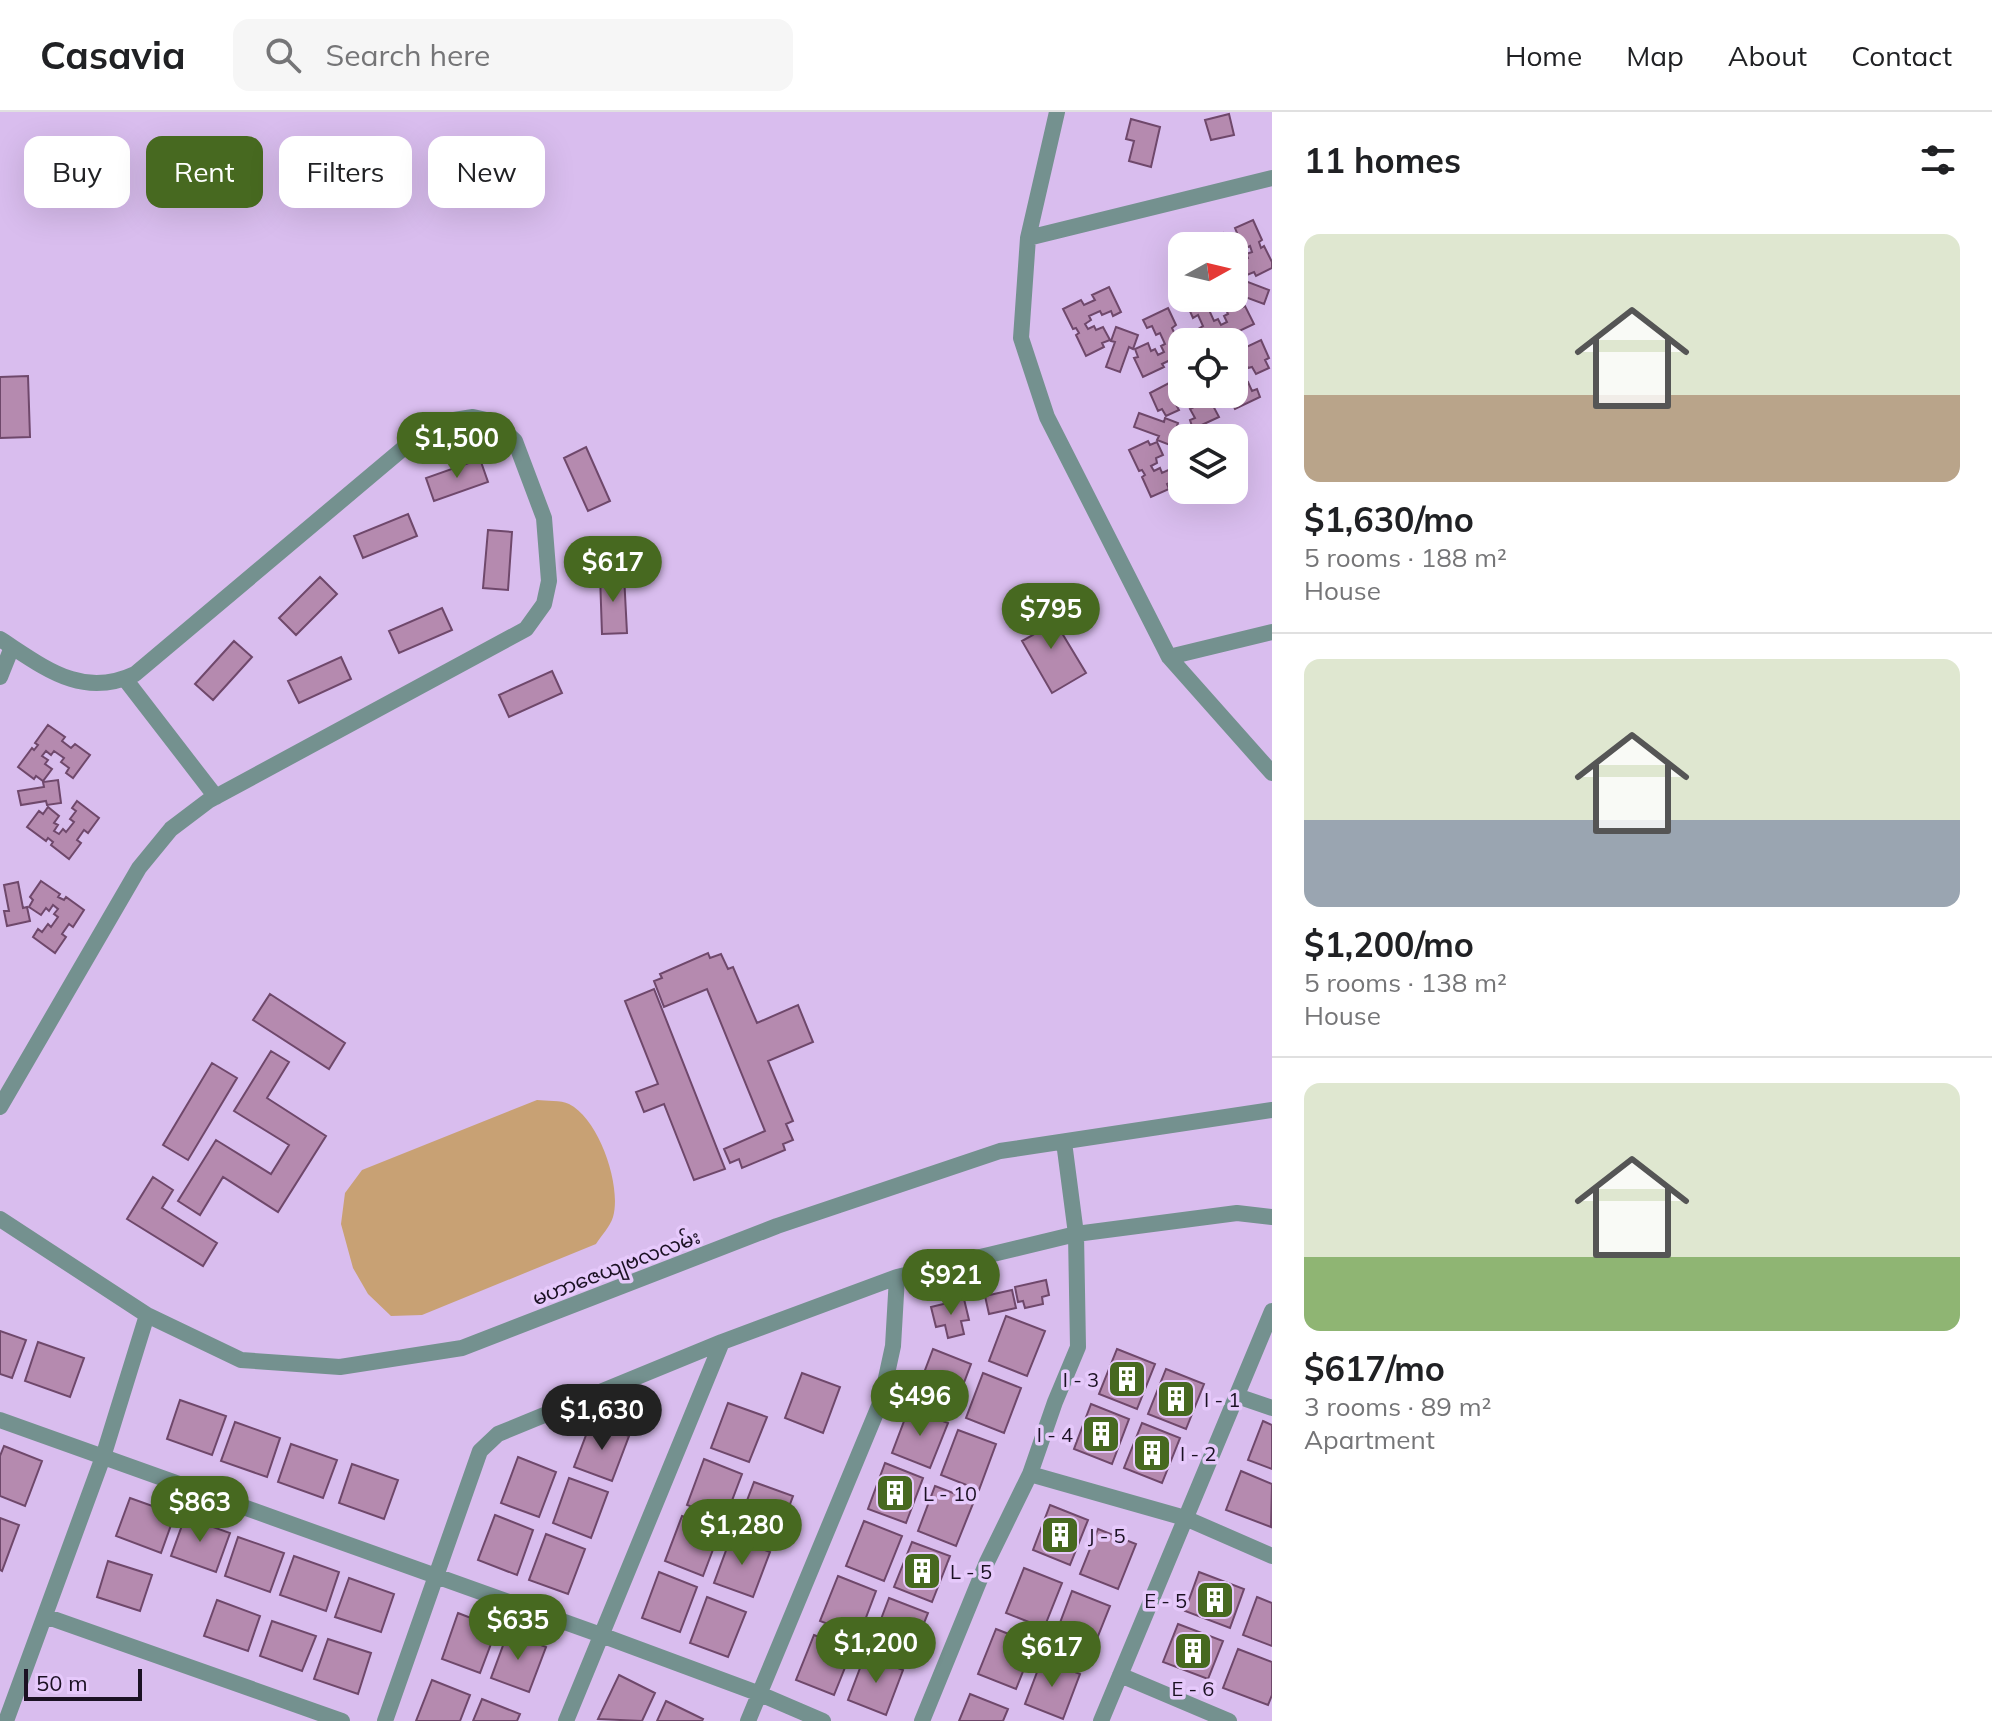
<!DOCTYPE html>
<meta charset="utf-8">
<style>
body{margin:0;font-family:Mulish,"Noto Sans Myanmar",sans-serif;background:#f6f6f6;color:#202124;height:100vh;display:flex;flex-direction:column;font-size:30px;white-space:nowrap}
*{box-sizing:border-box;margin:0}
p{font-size:26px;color:#757577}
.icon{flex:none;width:44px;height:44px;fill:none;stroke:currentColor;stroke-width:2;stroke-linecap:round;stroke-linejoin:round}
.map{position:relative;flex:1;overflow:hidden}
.panel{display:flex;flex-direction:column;background:#fff;width:720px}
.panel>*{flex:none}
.banner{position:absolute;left:24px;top:24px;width:760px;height:72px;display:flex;gap:16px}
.needle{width:52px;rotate:82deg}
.controls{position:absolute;left:1168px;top:120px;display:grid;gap:16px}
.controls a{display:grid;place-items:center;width:80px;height:80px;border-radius:16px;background:#fff;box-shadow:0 8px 32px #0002;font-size:40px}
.scale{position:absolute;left:24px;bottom:20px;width:118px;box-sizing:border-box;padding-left:8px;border:4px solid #1b1123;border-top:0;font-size:22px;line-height:28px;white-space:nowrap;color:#1b1123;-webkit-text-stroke:6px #e6c9fb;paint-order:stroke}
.price{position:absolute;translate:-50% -68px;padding:0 18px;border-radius:28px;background:#476920;color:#fff;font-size:26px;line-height:52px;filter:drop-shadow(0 2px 4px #0008)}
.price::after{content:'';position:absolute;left:50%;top:48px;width:24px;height:18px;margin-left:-12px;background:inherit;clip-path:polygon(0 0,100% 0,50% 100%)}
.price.active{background:#222;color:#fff}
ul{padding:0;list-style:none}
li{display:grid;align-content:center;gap:16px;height:424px;padding:0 32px}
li+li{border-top:2px solid #e0e0e0}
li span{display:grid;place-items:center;height:248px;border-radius:16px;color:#555}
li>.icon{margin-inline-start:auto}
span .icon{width:144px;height:144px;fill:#fffc;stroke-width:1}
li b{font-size:34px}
h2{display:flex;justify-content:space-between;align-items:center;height:96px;padding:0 32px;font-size:34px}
.chip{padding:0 28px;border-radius:16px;background:#fff;box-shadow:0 8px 32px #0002;font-size:28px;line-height:72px}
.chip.active{background:#476920;color:#fff}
header{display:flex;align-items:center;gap:48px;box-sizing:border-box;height:112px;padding:0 40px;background:#fff;border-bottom:2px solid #e0e0e0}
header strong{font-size:38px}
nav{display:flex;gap:44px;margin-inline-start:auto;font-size:28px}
.search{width:560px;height:72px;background:#f6f6f6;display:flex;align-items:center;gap:20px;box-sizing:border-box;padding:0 28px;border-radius:16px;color:#757577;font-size:30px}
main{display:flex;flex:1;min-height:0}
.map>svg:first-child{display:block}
.green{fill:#c8a174}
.building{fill:#b58aaf;stroke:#6f486b;stroke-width:2}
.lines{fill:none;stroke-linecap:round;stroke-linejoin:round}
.street{stroke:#74918f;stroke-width:16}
.labels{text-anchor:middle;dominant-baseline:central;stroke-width:7;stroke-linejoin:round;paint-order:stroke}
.street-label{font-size:20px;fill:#1b1123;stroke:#e6c9fb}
.poi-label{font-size:20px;fill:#1b1123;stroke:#e6c9fb;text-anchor:start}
</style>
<header>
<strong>Casavia</strong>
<div class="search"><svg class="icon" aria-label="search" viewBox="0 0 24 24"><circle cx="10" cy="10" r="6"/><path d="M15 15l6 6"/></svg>Search here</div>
<nav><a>Home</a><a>Map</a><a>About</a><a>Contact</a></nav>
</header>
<main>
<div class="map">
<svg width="1272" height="1609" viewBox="0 0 1272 1609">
<rect width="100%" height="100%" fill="#d9bdee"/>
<path class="green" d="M 537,988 C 546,989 561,988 569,992 C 599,1007 622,1074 613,1105 C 610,1115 601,1124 596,1132 L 422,1203 L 391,1204 L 368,1182 L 353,1156 L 341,1112 L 345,1081 L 362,1058 Z"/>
<path class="building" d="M 1229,2 L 1234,23 L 1211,28 L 1205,8 Z
M 1131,7 L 1160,15 L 1151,55 L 1129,49 L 1134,29 L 1126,27 Z
M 1253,108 L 1262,128 L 1259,130 L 1261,136 L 1264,134 L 1272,150 L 1272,156 L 1256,164 L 1254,160 L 1247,163 L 1241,150 L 1248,146 L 1246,142 L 1252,140 L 1250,134 L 1244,137 L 1242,132 L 1234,136 L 1208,134 L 1206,129 L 1223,121 L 1225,126 L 1237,121 L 1235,116 Z
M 1234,160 L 1246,165 L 1245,169 L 1269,178 L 1264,192 L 1240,183 L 1239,187 L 1234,185 Z
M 1109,175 L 1121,200 L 1113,204 L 1111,199 L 1102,203 L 1100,199 L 1089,204 L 1091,208 L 1085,212 L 1088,217 L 1094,214 L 1096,218 L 1103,215 L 1110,228 L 1102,231 L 1104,235 L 1086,244 L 1076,223 L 1079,221 L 1076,216 L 1073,217 L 1063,197 L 1081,188 L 1084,193 L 1095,188 L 1092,183 Z
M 1190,186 L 1211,186 L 1209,187 L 1213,196 L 1209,198 L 1214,209 L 1218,207 L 1221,213 L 1227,210 L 1224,204 L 1228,202 L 1225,195 L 1238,189 L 1241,196 L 1245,194 L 1254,212 L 1233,222 L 1231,219 L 1226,222 L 1227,225 L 1217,230 L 1205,230 L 1198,217 L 1203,214 L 1198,203 L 1193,206 L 1185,188 Z
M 1168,196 L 1176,213 L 1172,216 L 1177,227 L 1182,224 L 1184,230 L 1182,230 L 1182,247 L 1170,252 L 1168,249 L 1162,252 L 1164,255 L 1143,265 L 1134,246 L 1138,245 L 1135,237 L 1148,231 L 1151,239 L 1155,237 L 1158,243 L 1164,240 L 1161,234 L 1165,232 L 1160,221 L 1156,223 L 1152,214 L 1147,216 L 1143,208 Z
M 1116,215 L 1138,223 L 1133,237 L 1129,235 L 1120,260 L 1106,255 L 1115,230 L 1111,229 Z
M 1261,228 L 1269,246 L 1265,248 L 1269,256 L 1256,262 L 1252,255 L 1248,256 L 1245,250 L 1240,253 L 1242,259 L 1238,261 L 1243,272 L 1248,270 L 1252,279 L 1257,277 L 1260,285 L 1235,297 L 1228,282 L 1234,282 L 1234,241 L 1235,244 L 1241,241 L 1240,238 Z
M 28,264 L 30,325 L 0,326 L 0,265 Z
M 1182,265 L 1182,280 L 1177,283 L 1179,289 L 1175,291 L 1179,298 L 1166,304 L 1162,297 L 1158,299 L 1150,281 L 1171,270 L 1172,274 L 1178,271 L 1176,268 Z
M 1183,282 L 1202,282 L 1206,290 L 1210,288 L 1219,305 L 1193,317 L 1190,308 L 1195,306 L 1190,297 L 1194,295 L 1189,284 L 1185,286 Z
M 1139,301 L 1164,310 L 1165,306 L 1178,311 L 1170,333 L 1157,328 L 1159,324 L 1134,315 Z
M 1148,329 L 1150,333 L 1157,330 L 1163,343 L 1156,346 L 1157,351 L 1151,354 L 1154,359 L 1160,356 L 1162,361 L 1173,356 L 1171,351 L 1180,347 L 1178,342 L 1182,341 L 1182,371 L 1178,367 L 1167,372 L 1169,377 L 1151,385 L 1142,365 L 1145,363 L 1142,358 L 1139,359 L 1129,338 Z
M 586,335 L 610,389 L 588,399 L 564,346 Z
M 480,347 L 488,370 L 434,389 L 426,366 Z
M 408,402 L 417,424 L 363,446 L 354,424 Z
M 488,418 L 512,420 L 508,478 L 483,476 Z
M 600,463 L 624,463 L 627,521 L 602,522 Z
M 320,465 L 337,482 L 296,523 L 279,506 Z
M 1045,493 L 1086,561 L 1052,581 L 1022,529 L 1033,523 L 1023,507 Z
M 442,496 L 452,518 L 399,541 L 389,519 Z
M 234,529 L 252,545 L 213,588 L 195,572 Z
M 341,545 L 351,567 L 299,591 L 288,569 Z
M 552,559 L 562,581 L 509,605 L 499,583 Z
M 48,613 L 65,625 L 62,629 L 71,636 L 75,632 L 90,643 L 73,666 L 66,661 L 69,656 L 61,650 L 64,646 L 54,639 L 51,643 L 46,639 L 42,644 L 48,648 L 45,652 L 52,657 L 43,669 L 36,664 L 34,667 L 18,655 L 32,636 L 34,638 L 38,633 L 35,631 Z
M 58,668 L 61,691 L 47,693 L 46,689 L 21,693 L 18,679 L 44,675 L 43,670 Z
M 77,689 L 99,706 L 88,721 L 84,718 L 77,728 L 81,731 L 69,747 L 51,733 L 53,730 L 48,726 L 46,729 L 27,715 L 39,699 L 43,702 L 48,695 L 59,704 L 54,711 L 58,713 L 54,719 L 59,722 L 63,717 L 66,720 L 74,710 L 70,707 L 76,699 L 72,696 Z
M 41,769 L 60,782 L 58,785 L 64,788 L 66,785 L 84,798 L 73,815 L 69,812 L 62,822 L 66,825 L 55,841 L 33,825 L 38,817 L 42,820 L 48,812 L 51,815 L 58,805 L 54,802 L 58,797 L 53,793 L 49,799 L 46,796 L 41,803 L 29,795 L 33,788 L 30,785 Z
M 18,770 L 23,796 L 27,795 L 30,809 L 7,814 L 4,799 L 9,799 L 4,773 Z
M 708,841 L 710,846 L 721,842 L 728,857 L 733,855 L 757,911 L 798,893 L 813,930 L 768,949 L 793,1009 L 786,1012 L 793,1028 L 783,1032 L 785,1038 L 742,1056 L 739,1047 L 730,1051 L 724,1037 L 765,1019 L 707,877 L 664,895 L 654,869 L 662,866 L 660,862 Z
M 654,877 L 725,1057 L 694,1068 L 664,992 L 644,1000 L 636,980 L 658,972 L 625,889 Z
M 270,882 L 345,931 L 329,957 L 253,908 Z
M 271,939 L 289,950 L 267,986 L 326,1024 L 278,1100 L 223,1065 L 200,1103 L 178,1089 L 216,1028 L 271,1062 L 289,1033 L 234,999 Z
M 212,951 L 237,966 L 188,1048 L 163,1033 Z
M 153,1065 L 173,1078 L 162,1096 L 217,1131 L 203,1154 L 127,1107 Z
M 1046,1168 L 1049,1183 L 1042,1185 L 1043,1192 L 1025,1196 L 1023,1189 L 1018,1190 L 1015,1175 Z
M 1012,1178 L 1016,1196 L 989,1202 L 985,1184 Z
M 964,1187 L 969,1208 L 961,1209 L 964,1222 L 948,1226 L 945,1213 L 936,1215 L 931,1195 Z
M 1006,1204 L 1045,1219 L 1027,1264 L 989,1249 Z
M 0,1219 L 26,1228 L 12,1266 L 0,1262 Z
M 38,1230 L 84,1246 L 70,1285 L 25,1269 Z
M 933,1237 L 971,1252 L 954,1297 L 916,1282 Z
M 1117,1237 L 1155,1252 L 1137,1297 L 1099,1282 Z
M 1166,1257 L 1204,1272 L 1186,1317 L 1148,1302 Z
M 802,1261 L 840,1275 L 823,1321 L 785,1306 Z
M 983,1261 L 1021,1276 L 1004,1321 L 966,1306 Z
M 180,1288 L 226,1304 L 212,1343 L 167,1327 Z
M 728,1291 L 767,1305 L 749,1350 L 711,1336 Z
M 1091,1292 L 1129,1307 L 1112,1352 L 1074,1337 Z
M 909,1296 L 948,1311 L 930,1356 L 892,1341 Z
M 1263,1309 L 1272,1313 L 1272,1357 L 1248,1348 Z
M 235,1310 L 280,1326 L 267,1365 L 221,1349 Z
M 591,1310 L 629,1324 L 612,1369 L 574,1355 Z
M 1142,1311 L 1180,1326 L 1162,1371 L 1124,1356 Z
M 958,1318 L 996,1332 L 979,1378 L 941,1363 Z
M 291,1332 L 337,1348 L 323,1386 L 278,1370 Z
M 4,1334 L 42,1349 L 25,1394 L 0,1384 L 0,1344 Z
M 518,1345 L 556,1360 L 539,1405 L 501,1391 Z
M 704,1347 L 742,1362 L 725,1407 L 687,1393 Z
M 885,1351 L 923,1366 L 906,1411 L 868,1397 Z
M 352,1352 L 398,1368 L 384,1407 L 339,1391 Z
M 1241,1359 L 1272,1372 L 1271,1415 L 1226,1398 Z
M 569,1366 L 608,1380 L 591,1426 L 553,1411 Z
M 754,1370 L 793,1384 L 776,1430 L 737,1415 Z
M 935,1374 L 974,1389 L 956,1434 L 918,1419 Z
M 130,1386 L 175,1402 L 161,1441 L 116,1424 Z
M 1050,1393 L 1088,1408 L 1070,1453 L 1033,1438 Z
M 495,1403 L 533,1418 L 517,1463 L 478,1448 Z
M 682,1404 L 720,1419 L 703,1464 L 665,1449 Z
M 185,1405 L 230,1421 L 216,1460 L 171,1444 Z
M 0,1406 L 19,1413 L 2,1459 L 0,1458 Z
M 864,1409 L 902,1424 L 884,1469 L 846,1454 Z
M 1098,1417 L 1136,1432 L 1118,1477 L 1080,1462 Z
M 546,1422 L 585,1437 L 568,1482 L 529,1468 Z
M 238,1425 L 284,1441 L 270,1480 L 225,1464 Z
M 731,1425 L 770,1440 L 753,1485 L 714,1471 Z
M 912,1430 L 950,1444 L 932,1490 L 894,1475 Z
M 294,1444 L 339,1460 L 326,1499 L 280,1483 Z
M 108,1449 L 152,1463 L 140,1499 L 97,1485 Z
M 1024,1456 L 1062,1471 L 1044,1516 L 1006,1501 Z
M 659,1460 L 697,1475 L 680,1520 L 642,1506 Z
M 1199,1460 L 1244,1477 L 1230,1516 L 1185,1499 Z
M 838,1464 L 876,1479 L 859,1524 L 820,1509 Z
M 349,1466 L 394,1482 L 381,1520 L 335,1505 Z
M 1072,1479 L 1110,1494 L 1092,1539 L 1055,1524 Z
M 707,1485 L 746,1500 L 728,1545 L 690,1531 Z
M 1257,1485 L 1272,1491 L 1272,1534 L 1243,1523 Z
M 889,1486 L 928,1501 L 910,1546 L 872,1531 Z
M 217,1488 L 260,1504 L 248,1539 L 204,1524 Z
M 458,1501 L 497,1516 L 480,1561 L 442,1547 Z
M 272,1509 L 316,1524 L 302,1559 L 260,1544 Z
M 1178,1512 L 1223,1529 L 1208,1567 L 1163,1550 Z
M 996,1517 L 1034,1532 L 1016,1577 L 978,1562 Z
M 508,1520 L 546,1535 L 529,1580 L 491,1566 Z
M 814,1523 L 852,1538 L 834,1583 L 796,1568 Z
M 328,1527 L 371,1541 L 358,1582 L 314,1567 Z
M 1238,1537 L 1272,1550 L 1272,1583 L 1268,1593 L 1223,1576 Z
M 865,1543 L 903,1558 L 886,1603 L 848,1588 Z
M 1042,1547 L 1080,1562 L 1063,1607 L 1025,1592 Z
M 619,1563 L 655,1581 L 642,1609 L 598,1607 Z
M 432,1568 L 470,1583 L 460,1609 L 416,1609 Z
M 970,1582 L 1008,1597 L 1003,1609 L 959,1609 Z
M 482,1587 L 520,1602 L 517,1609 L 473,1609 Z
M 666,1589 L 703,1607 L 702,1609 L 657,1609 Z"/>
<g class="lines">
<path class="street" d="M 1057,0 L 1028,126 L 1021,226 L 1047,305 L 1169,545 L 1272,661
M 1028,126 L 1272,66
M 0,527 C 45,556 82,587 135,562 L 412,329 L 448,309 L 473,305 L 495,310 L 515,329 L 544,406 L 549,469 L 544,492 L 526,517 L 208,689 L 171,717 L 139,756 L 0,995
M 1169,545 L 1272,520
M 0,565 L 12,535
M 125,567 L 216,685
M 0,1107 L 147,1203 L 241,1248 L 340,1255 L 462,1236 L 777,1114 L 1000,1039 L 1272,998
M 1237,1284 L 1272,1296
M 0,1308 L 601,1523 L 760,1582 L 823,1609
M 1030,1362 L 1185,1406 L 1272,1444
M 45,1504 L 342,1609
M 1120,1563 L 1229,1609
M 6,1609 L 103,1345 L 147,1203
M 385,1609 L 480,1339 L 498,1322 L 722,1230 L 897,1165 L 1076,1122 L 1237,1101 L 1272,1105
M 566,1609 L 722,1230
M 748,1609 L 881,1289 L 893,1234 L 897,1165
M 922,1609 L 987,1450 L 1030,1362 L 1055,1290 L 1078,1235 L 1076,1122 L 1064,1030
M 1101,1609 L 1272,1199"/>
</g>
<defs>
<symbol id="building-square" viewBox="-11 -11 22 22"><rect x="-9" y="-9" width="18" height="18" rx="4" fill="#476920" stroke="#e6c9fb"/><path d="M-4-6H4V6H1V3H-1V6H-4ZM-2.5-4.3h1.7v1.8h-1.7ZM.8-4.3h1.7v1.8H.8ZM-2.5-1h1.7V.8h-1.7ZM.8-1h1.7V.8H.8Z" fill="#fff"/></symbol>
</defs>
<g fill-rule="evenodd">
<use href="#building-square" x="1105" y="1245" width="44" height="44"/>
<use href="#building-square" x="1154" y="1265" width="44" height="44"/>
<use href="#building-square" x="1079" y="1300" width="44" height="44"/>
<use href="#building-square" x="1130" y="1319" width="44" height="44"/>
<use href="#building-square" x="873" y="1359" width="44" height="44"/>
<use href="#building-square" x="1038" y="1401" width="44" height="44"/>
<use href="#building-square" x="900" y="1437" width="44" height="44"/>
<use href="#building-square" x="1193" y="1466" width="44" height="44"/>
<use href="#building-square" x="1171" y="1517" width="44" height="44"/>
</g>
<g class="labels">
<g class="street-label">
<text transform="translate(616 1155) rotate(-21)">မဟာဇေယျဗလလမ်း</text>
</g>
<g class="poi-label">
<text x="1099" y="1267" text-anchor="end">I - 3</text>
<text x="1204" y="1287">I - 1</text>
<text x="1073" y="1322" text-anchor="end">I - 4</text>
<text x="1180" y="1341">I - 2</text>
<text x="923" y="1381">L - 10</text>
<text x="1088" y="1423">J - 5</text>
<text x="950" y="1459">L - 5</text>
<text x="1187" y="1488" text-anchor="end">E - 5</text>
<text x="1193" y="1576" text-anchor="middle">E - 6</text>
</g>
</g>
</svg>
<div class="controls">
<a><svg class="needle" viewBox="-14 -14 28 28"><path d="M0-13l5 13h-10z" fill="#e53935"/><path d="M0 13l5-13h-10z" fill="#757577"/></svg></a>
<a><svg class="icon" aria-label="locate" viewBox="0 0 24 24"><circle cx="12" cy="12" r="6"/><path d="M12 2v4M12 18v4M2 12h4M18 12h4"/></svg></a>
<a><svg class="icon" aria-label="layers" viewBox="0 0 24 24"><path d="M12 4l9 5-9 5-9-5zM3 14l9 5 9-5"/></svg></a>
</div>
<div class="scale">50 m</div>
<b class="price" style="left:457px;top:368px">$1,500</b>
<b class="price" style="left:613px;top:492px">$617</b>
<b class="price" style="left:1051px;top:539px">$795</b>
<b class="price" style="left:951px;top:1205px">$921</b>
<b class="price" style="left:920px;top:1326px">$496</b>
<b class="price active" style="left:602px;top:1340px">$1,630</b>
<b class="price" style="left:200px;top:1432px">$863</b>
<b class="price" style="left:742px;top:1455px">$1,280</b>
<b class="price" style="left:518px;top:1550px">$635</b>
<b class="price" style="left:876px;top:1573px">$1,200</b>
<b class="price" style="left:1052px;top:1577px">$617</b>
<div class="banner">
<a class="chip">Buy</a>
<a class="chip active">Rent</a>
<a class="chip">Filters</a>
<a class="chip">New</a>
</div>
</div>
<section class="panel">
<h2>11 homes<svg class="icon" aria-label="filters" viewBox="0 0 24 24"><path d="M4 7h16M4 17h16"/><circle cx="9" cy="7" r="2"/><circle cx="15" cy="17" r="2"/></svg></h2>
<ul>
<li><span style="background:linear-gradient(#dfe7d0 65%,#b9a48a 0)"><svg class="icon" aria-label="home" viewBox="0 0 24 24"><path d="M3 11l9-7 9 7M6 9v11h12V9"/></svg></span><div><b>$1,630/mo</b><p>5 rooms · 188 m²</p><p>House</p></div></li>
<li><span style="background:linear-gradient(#dfe7d0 65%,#9aa5b1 0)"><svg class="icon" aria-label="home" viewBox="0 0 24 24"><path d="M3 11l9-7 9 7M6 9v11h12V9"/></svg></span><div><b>$1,200/mo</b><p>5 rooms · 138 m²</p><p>House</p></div></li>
<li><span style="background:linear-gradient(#dfe7d0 70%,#8fb573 0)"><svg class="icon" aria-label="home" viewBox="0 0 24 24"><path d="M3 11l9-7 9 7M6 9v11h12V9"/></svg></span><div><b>$617/mo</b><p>3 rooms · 89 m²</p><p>Apartment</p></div></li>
</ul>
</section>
</main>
